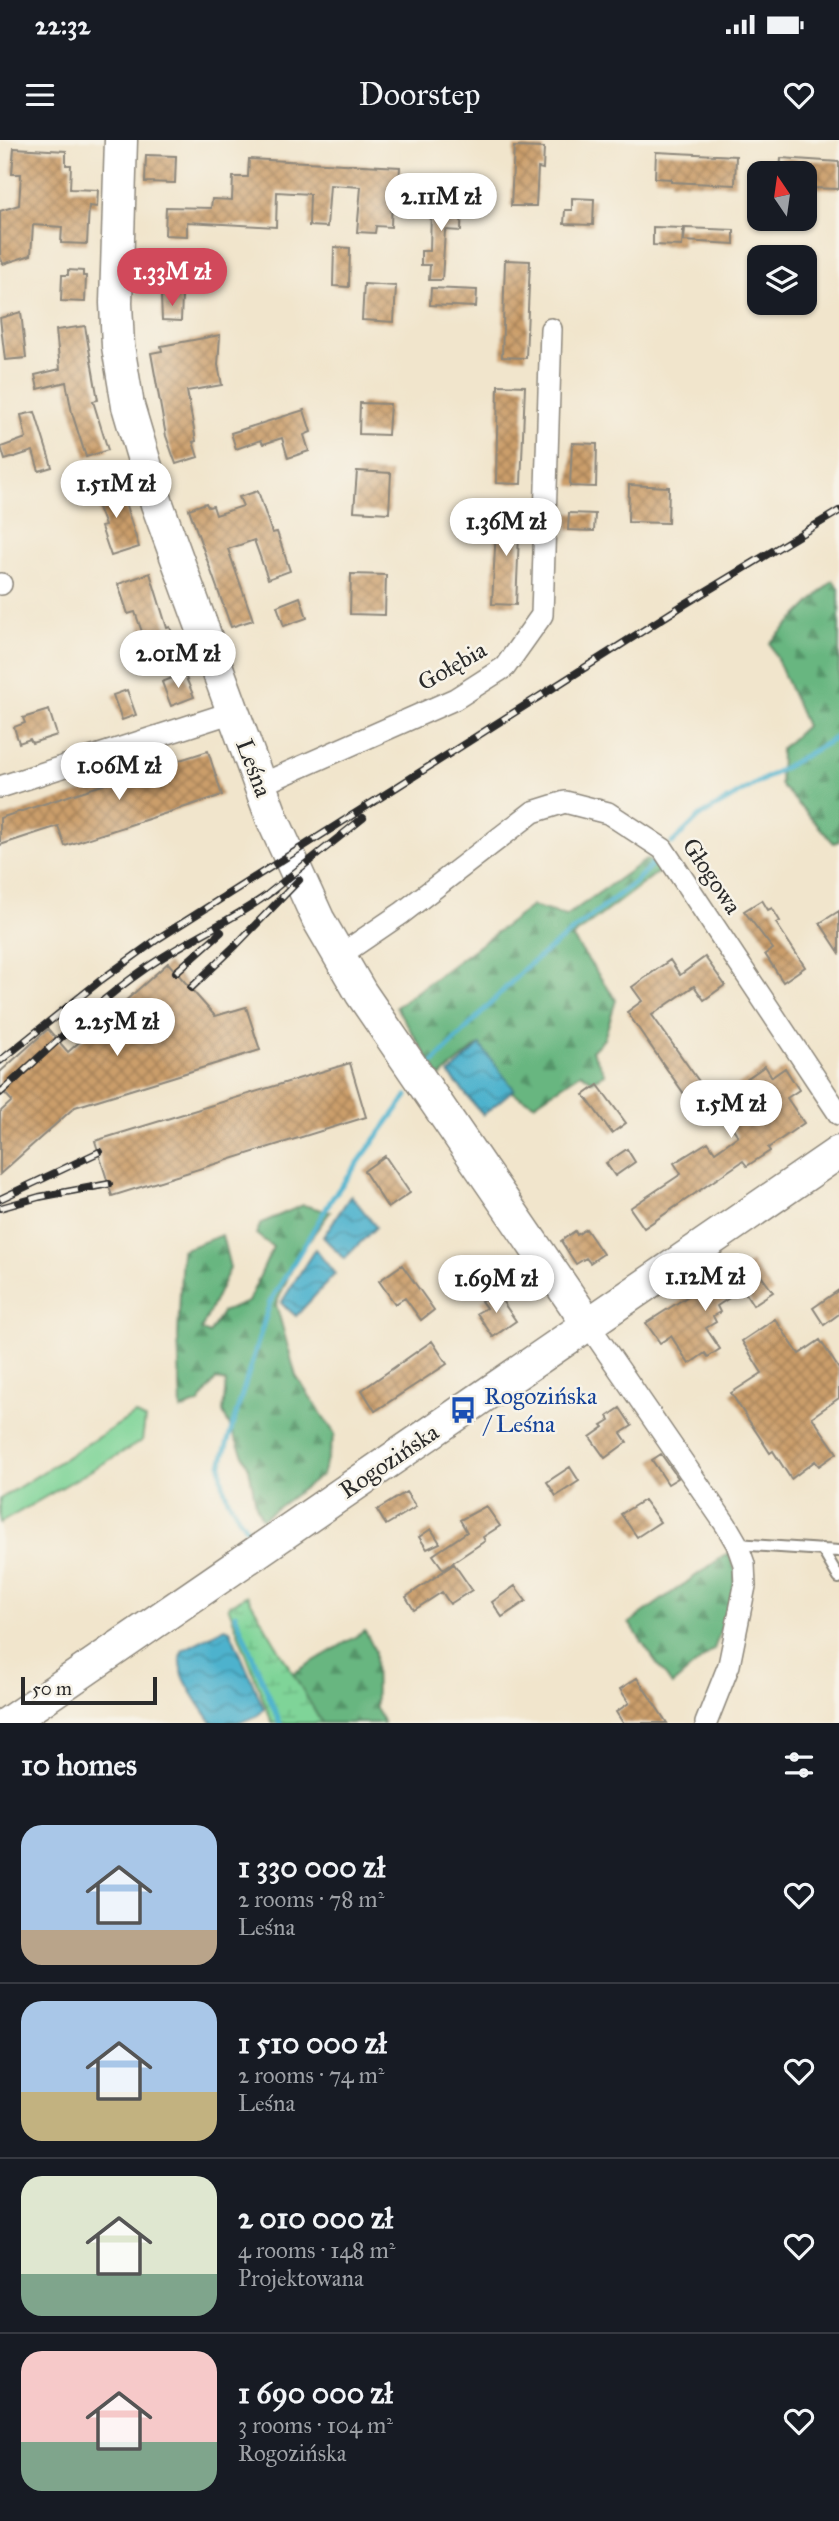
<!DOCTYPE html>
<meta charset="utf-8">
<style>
body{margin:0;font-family:"IM FELL Great Primer",serif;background:#20242c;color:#f1f3f6;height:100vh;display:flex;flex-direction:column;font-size:26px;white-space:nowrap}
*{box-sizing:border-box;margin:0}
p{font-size:23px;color:#9ea1a6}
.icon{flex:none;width:38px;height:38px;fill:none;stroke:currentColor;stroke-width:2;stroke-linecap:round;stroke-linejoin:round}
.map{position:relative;height:1583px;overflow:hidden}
.side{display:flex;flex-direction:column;background:#171b24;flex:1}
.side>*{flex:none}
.needle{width:46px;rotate:347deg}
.buttons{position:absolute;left:747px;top:21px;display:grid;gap:14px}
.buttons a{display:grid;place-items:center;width:70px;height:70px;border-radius:14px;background:#171b24;box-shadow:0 2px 5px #0004;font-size:35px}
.scale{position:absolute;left:21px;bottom:18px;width:136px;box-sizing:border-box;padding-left:7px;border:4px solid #2b2b2b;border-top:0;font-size:19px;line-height:24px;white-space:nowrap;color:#2b2b2b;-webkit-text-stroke:5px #f7f3e8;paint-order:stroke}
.price{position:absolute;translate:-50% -60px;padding:0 16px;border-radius:24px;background:#fff;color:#222;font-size:23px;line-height:46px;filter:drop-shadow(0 2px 4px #0008)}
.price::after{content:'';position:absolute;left:50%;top:42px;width:21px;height:16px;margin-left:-10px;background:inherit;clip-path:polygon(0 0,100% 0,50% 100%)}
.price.on{background:#d1495b;color:#fff}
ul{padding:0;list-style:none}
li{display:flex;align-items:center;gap:21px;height:175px;padding:0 21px}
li+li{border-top:2px solid #363941}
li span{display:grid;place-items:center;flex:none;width:196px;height:140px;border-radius:21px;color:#555}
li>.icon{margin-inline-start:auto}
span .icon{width:84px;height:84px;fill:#fffc;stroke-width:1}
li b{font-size:30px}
h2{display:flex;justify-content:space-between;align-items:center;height:84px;padding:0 21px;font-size:30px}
.status{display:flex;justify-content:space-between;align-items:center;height:49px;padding:0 35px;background:#171b24;direction:ltr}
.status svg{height:19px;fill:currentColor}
header{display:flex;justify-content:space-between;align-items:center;height:91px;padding:0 21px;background:#171b24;font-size:32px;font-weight:600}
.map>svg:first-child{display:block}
.green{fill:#7fd498;stroke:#558062;stroke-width:2}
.forest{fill:url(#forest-firs);stroke:#497056;stroke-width:2}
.wetland{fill:url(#wetland-marsh);stroke:#558062;stroke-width:2}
.water{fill:url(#water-waves);stroke:#3c6e7c;stroke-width:2}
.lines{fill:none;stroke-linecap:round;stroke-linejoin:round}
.stream{stroke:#4eb2cd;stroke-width:5}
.building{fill:url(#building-cross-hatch)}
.lane-casing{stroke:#8e887c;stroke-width:14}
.street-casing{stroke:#8e887c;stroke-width:24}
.secondary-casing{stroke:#8e887c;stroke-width:35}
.lane{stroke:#fff;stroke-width:10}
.street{stroke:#fff;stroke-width:21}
.secondary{stroke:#fff;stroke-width:32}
.rail-casing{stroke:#2b2b2b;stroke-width:8}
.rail{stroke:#f7f3e8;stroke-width:5;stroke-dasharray:16;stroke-linecap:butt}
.labels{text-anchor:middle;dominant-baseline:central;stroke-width:5;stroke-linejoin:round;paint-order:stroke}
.street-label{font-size:24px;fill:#2b2b2b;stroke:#f7f3e8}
.transit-label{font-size:24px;fill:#164399;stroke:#f7f3e8;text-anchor:start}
</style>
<div class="status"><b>22:32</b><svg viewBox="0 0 49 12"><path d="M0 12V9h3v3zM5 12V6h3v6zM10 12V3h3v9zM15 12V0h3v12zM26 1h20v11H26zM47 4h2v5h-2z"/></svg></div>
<header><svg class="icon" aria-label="menu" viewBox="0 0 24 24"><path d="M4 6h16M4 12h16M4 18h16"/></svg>Doorstep<svg class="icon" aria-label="heart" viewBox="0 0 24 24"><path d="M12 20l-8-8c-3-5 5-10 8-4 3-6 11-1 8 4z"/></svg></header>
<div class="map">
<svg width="839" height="1583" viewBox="0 0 839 1583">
<defs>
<pattern id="forest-firs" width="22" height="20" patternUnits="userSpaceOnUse" patternTransform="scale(1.75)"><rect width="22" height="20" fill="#67b680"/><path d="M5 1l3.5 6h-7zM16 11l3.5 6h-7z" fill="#559469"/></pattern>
<pattern id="wetland-marsh" width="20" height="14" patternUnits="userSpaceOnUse" patternTransform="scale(1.75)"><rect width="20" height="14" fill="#7fd498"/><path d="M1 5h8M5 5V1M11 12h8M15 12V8" fill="none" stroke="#6eb683"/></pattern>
<pattern id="water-waves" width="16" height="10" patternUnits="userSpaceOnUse" patternTransform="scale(1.75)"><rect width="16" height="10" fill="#4eb2cd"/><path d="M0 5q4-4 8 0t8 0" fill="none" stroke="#4191a7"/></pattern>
<pattern id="building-cross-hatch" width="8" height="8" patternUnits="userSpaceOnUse" patternTransform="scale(1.75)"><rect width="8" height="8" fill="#cb9e6b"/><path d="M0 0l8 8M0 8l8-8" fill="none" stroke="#a58158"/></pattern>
</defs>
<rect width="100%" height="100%" fill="#f7f3e8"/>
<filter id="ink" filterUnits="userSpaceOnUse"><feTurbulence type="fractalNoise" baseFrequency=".0143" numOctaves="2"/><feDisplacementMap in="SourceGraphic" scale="14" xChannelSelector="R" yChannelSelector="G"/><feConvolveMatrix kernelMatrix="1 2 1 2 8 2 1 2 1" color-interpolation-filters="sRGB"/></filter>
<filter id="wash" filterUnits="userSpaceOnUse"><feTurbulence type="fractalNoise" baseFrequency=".00686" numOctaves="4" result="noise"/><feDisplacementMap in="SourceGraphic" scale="28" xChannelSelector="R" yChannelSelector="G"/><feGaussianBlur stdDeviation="1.57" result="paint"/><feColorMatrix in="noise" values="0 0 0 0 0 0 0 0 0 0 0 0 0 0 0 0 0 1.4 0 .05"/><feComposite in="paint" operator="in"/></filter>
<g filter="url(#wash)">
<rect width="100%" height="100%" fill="#f1e5cc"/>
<path class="green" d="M 135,1274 L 145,1279 L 142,1301 L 0,1383 L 0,1359 Z"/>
<path class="forest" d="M 833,440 L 839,448 L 839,701 L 834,703 L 780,644 L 781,609 L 806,586 L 770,503 Z
M 647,719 L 661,730 L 572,797 L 616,860 L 604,899 L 592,911 L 605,934 L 592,941 L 581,933 L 534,964 L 513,953 L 477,906 L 440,937 L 396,867 L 532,766 L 566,776 Z
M 303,1065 L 330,1072 L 298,1115 L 276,1164 L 296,1236 L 335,1294 L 322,1335 L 262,1379 L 256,1365 L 249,1328 L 223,1272 L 226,1242 L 216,1239 L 199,1263 L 181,1270 L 178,1196 L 182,1110 L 222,1095 L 230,1128 L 201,1190 L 209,1194 L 222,1172 L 248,1162 L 273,1107 L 256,1094 L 261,1083 Z
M 728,1413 L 736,1432 L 730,1465 L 714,1509 L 672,1545 L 629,1483 Z
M 365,1491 L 375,1511 L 376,1568 L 384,1583 L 322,1583 L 292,1534 Z"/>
<path class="wetland" d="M 247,1455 L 322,1583 L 272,1583 L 228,1466 Z"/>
<path class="water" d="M 480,905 L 514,949 L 483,975 L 449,934 Z
M 351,1055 L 376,1087 L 344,1119 L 323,1097 Z
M 315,1109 L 335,1134 L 296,1176 L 281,1163 Z
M 225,1488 L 230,1490 L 264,1569 C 254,1583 231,1583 212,1583 C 201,1566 170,1528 183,1510 Z"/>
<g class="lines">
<path class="stream" d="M 672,703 L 700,676 L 839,596
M 429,927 L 525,828 L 634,743 L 657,719
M 248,1391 C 233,1369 220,1352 221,1324 L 270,1162 L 333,1057 L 407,956
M 235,1474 L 280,1583"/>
</g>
<g id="blocks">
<path class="building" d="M 514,7 L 544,8 L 543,29 L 538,28 L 536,66 L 511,66 Z
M 14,8 L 66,11 L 66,25 L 71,25 L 70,49 L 98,50 L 97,67 L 89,66 L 87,104 L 61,103 L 62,87 L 33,85 L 31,115 L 3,124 L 0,116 L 0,71 L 19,65 L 21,34 L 12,34 Z
M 656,12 L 736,16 L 735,45 L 671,42 L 671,39 L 655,38 Z
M 146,15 L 176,16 L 175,43 L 145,42 Z
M 781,18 L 839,22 L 839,49 L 811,48 L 811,36 L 806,36 L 807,33 L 780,33 Z
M 249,19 L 400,27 L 398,56 L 392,55 L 391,87 L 376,86 L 375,93 L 357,92 L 361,47 L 330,45 L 327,87 L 309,86 L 310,54 L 277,52 L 276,87 L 187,82 L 187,96 L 165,95 L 166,67 L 211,68 L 212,59 L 232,60 L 233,37 L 248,37 Z
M 434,57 L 462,58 L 461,91 L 445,90 L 442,140 L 429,140 L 430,125 L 421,125 L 421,111 L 430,111 L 431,71 L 434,71 Z
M 572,58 L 594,59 L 593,85 L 564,84 L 565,70 L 572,70 Z
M 653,87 L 683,88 L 682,106 L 653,105 Z
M 685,88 L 734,90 L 734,104 L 684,101 Z
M 334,107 L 350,108 L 349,147 L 333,146 Z
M 505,120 L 530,121 L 526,218 L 502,217 Z
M 68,130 L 83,131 L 83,136 L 86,136 L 85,162 L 61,161 L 62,135 L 68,135 Z
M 364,144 L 396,146 L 394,182 L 362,180 Z
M 431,148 L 477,150 L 476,167 L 430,165 Z
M 161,156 L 182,156 L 181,181 L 162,180 Z
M 21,172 L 26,218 L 5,220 L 0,178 Z
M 85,186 L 98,260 L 93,261 L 108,310 L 86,317 L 72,273 L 66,242 L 38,249 L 35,235 L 60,229 L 56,190 Z
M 220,195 L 218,225 L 222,245 L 187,251 L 196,301 L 193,302 L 198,317 L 176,324 L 166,296 L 151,213 L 162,211 L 161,206 Z
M 498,245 L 525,246 L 521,344 L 496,343 Z
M 360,263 L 390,264 L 388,295 L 359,294 Z
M 304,270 L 311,292 L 304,295 L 309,311 L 288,318 L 282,298 L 263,304 L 261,300 L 236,309 L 231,293 Z
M 35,272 L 52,327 L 39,331 L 33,311 L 5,320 L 1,307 L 26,298 L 21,275 Z
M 572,303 L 597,304 L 596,347 L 570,346 Z
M 357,331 L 391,333 L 389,373 L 354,371 Z
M 118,341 L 139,407 L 111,416 L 101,387 L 105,386 L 95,359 L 101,357 L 97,348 Z
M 629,345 L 669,347 L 668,383 L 628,382 Z
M 258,351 L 272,393 L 277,392 L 290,431 L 268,439 L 254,400 L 228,409 L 253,480 L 231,487 L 189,369 L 206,363 L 208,367 L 213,366 L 216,375 L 243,366 L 239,357 Z
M 497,370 L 520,371 L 516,465 L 492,464 Z
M 569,373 L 595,374 L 594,391 L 568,390 Z
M 150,433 L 167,488 L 170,487 L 177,506 L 158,513 L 157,510 L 149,512 L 135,472 L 128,474 L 118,444 Z
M 351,434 L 386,435 L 385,475 L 350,474 Z
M 300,457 L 307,478 L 284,486 L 277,466 Z
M 184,533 L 194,557 L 171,566 L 162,542 Z
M 127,550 L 136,575 L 122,580 L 113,555 Z
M 49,570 L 57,595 L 32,603 L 30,599 L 19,603 L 14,587 L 25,583 L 23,578 Z
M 208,611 L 222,655 L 65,706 L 58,686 L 0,705 L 0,678 Z
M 762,760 L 768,770 L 772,768 L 780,781 L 776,783 L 805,827 L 783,842 L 765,814 L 773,809 L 744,771 Z
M 839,771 L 839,812 L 820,783 Z
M 705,817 L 725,845 L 704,860 L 694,846 L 652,875 L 703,947 L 687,958 L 627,872 L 642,861 L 632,847 L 670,820 L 680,835 Z
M 168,823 L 215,876 L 246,867 L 260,910 L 75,967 L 0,1034 L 0,972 L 12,961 L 0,948 L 0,932 L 48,889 L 68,912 Z
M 350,923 L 366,977 L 112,1056 L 95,1001 Z
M 765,926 L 772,937 L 785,928 L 799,950 L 787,958 L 804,983 L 768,1008 L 770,1011 L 747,1026 L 743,1021 L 644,1088 L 630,1068 L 681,1034 L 674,1023 L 708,1002 L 715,1012 L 738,996 L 715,961 Z
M 598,945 L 626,983 L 612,993 L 584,955 Z
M 627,1009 L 635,1022 L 615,1036 L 606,1023 Z
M 385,1016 L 410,1053 L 388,1068 L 364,1031 Z
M 586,1089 L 603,1114 L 590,1123 L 586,1118 L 576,1124 L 561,1101 L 575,1091 L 577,1095 Z
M 751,1122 L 773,1152 L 753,1165 L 743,1149 L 717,1166 L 720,1172 L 713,1176 L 716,1182 L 706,1188 L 720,1209 L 708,1217 L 705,1213 L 689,1224 L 671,1196 L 660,1203 L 646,1183 L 704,1146 L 708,1152 Z
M 402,1125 L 434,1170 L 421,1180 L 405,1158 L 395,1164 L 379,1141 Z
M 839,1150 L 839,1174 L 824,1185 L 813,1168 Z
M 496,1152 L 516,1181 L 493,1197 L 477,1173 L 486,1168 L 481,1161 Z
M 775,1179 L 799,1214 L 820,1200 L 839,1229 L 839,1258 L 812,1277 L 837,1313 L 819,1326 L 815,1321 L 791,1339 L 773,1311 L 770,1313 L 731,1253 L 762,1233 L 742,1201 Z
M 432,1201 L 447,1224 L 375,1271 L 362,1250 Z
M 620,1268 L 632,1286 L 621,1293 L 627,1302 L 605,1318 L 590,1297 L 604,1287 L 602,1285 L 610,1280 L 608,1276 Z
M 661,1314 L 678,1338 L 668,1344 L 652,1320 Z
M 570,1327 L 579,1341 L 556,1356 L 547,1342 Z
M 406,1352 L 416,1367 L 386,1385 L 377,1370 Z
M 644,1360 L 660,1382 L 637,1397 L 621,1374 Z
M 486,1366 L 500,1386 L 483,1397 L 485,1401 L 443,1429 L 433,1415 L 467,1392 L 460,1380 Z
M 431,1389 L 440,1403 L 427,1409 L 419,1397 Z
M 454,1424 L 472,1450 L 450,1464 L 442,1452 L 414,1470 L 406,1457 Z
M 515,1446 L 526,1461 L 502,1477 L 492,1462 Z
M 637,1538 L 667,1583 L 623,1583 L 616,1572 L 629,1563 L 620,1549 Z"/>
</g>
</g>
<g filter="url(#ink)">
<use href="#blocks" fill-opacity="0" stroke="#8e887c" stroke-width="2"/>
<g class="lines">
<defs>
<path id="lane" d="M 737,1404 L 839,1411
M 822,1409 L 839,1438"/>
<path id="street" d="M 0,444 L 1,444
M 260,645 L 455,559 L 505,527 L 542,475 L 551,189
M 0,647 L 233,572
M 339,816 L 402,773 L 533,672 L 565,662 L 608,673 L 663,709 L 839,974
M 588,1184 L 726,1385 L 737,1404 L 744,1424 L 745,1446 L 729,1525 L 706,1583"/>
<path id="secondary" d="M 121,0 L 116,163 L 118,206 L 128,266 L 157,364 L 272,678 L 318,779 L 361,853 L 588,1184
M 8,1583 L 839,1012"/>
</defs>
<use href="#lane" class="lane-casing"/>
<use href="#street" class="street-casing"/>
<use href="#secondary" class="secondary-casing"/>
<use href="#lane" class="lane"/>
<use href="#street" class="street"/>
<use href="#secondary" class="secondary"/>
<defs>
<path id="rail" d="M 268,754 L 363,678
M 176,832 L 221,792
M 191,848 L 236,805 L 299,740
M 0,921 L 101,840 L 159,798 L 685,464 L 839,371
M 0,953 C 48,910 94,864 146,828 C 188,799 234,780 274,750
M 0,1059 L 99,1012
M 0,1068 L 39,1057 L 109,1044"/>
</defs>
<use href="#rail" class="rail-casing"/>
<use href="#rail" class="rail"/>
</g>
</g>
<defs>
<symbol id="bus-bare" viewBox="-9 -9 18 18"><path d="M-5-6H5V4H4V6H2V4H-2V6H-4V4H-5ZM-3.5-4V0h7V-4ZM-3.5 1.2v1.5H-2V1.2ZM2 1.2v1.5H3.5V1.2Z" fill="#1a4fb4" stroke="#f7f3e8" stroke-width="2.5" paint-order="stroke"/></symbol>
</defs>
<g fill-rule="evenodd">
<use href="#bus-bare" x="444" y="1251" width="38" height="38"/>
</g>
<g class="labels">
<g class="street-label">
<text transform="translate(452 526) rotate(-30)">Gołębia</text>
<text transform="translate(254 628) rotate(69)">Leśna</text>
<text transform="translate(712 736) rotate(56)">Głogowa</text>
<text transform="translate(389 1321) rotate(-34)">Rogozińska</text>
</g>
<g class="transit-label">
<text x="484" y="1256">Rogozińska<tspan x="484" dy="28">/ Leśna</tspan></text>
</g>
</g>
</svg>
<div class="buttons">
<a><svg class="needle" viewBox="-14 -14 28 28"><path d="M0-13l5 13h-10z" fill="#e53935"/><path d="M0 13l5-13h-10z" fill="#9ea1a6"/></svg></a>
<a><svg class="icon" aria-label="layers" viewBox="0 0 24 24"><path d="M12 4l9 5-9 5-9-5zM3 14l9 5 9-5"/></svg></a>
</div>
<div class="scale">50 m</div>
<b class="price" style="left:441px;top:93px">2.11M zł</b>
<b class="price on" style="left:172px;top:168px">1.33M zł</b>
<b class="price" style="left:116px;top:380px">1.51M zł</b>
<b class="price" style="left:506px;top:418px">1.36M zł</b>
<b class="price" style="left:178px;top:550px">2.01M zł</b>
<b class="price" style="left:119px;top:662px">1.06M zł</b>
<b class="price" style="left:117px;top:918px">2.25M zł</b>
<b class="price" style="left:731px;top:1000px">1.5M zł</b>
<b class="price" style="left:705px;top:1173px">1.12M zł</b>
<b class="price" style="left:496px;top:1175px">1.69M zł</b>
</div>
<section class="side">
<h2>10 homes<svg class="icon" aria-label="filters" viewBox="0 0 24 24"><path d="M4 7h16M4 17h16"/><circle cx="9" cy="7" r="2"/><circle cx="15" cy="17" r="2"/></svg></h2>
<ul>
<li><span style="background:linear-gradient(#a9c7e8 75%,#b9a48a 0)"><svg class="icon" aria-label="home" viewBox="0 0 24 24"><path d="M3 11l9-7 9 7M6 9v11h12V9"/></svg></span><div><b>1 330 000 zł</b><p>2 rooms · 78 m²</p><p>Leśna</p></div><svg class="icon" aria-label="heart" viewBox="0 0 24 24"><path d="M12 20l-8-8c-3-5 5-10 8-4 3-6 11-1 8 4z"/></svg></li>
<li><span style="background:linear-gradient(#a9c7e8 65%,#c2b280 0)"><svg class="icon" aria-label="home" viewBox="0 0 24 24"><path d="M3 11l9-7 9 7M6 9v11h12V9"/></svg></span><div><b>1 510 000 zł</b><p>2 rooms · 74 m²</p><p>Leśna</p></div><svg class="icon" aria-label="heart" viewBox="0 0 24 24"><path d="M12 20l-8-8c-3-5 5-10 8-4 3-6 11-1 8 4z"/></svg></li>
<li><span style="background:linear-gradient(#dfe7d0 70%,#7fa58c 0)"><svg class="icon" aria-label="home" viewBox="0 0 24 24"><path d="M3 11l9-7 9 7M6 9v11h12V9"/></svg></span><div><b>2 010 000 zł</b><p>4 rooms · 148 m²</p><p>Projektowana</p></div><svg class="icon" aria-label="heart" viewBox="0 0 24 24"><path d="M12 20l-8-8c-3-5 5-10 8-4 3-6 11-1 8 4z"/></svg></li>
<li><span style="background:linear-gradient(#f6c9c9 65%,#7fa58c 0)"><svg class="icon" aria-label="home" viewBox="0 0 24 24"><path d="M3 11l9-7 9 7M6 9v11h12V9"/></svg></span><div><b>1 690 000 zł</b><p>3 rooms · 104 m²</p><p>Rogozińska</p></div><svg class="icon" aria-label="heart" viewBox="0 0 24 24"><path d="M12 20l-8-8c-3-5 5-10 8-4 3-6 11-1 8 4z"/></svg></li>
</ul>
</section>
